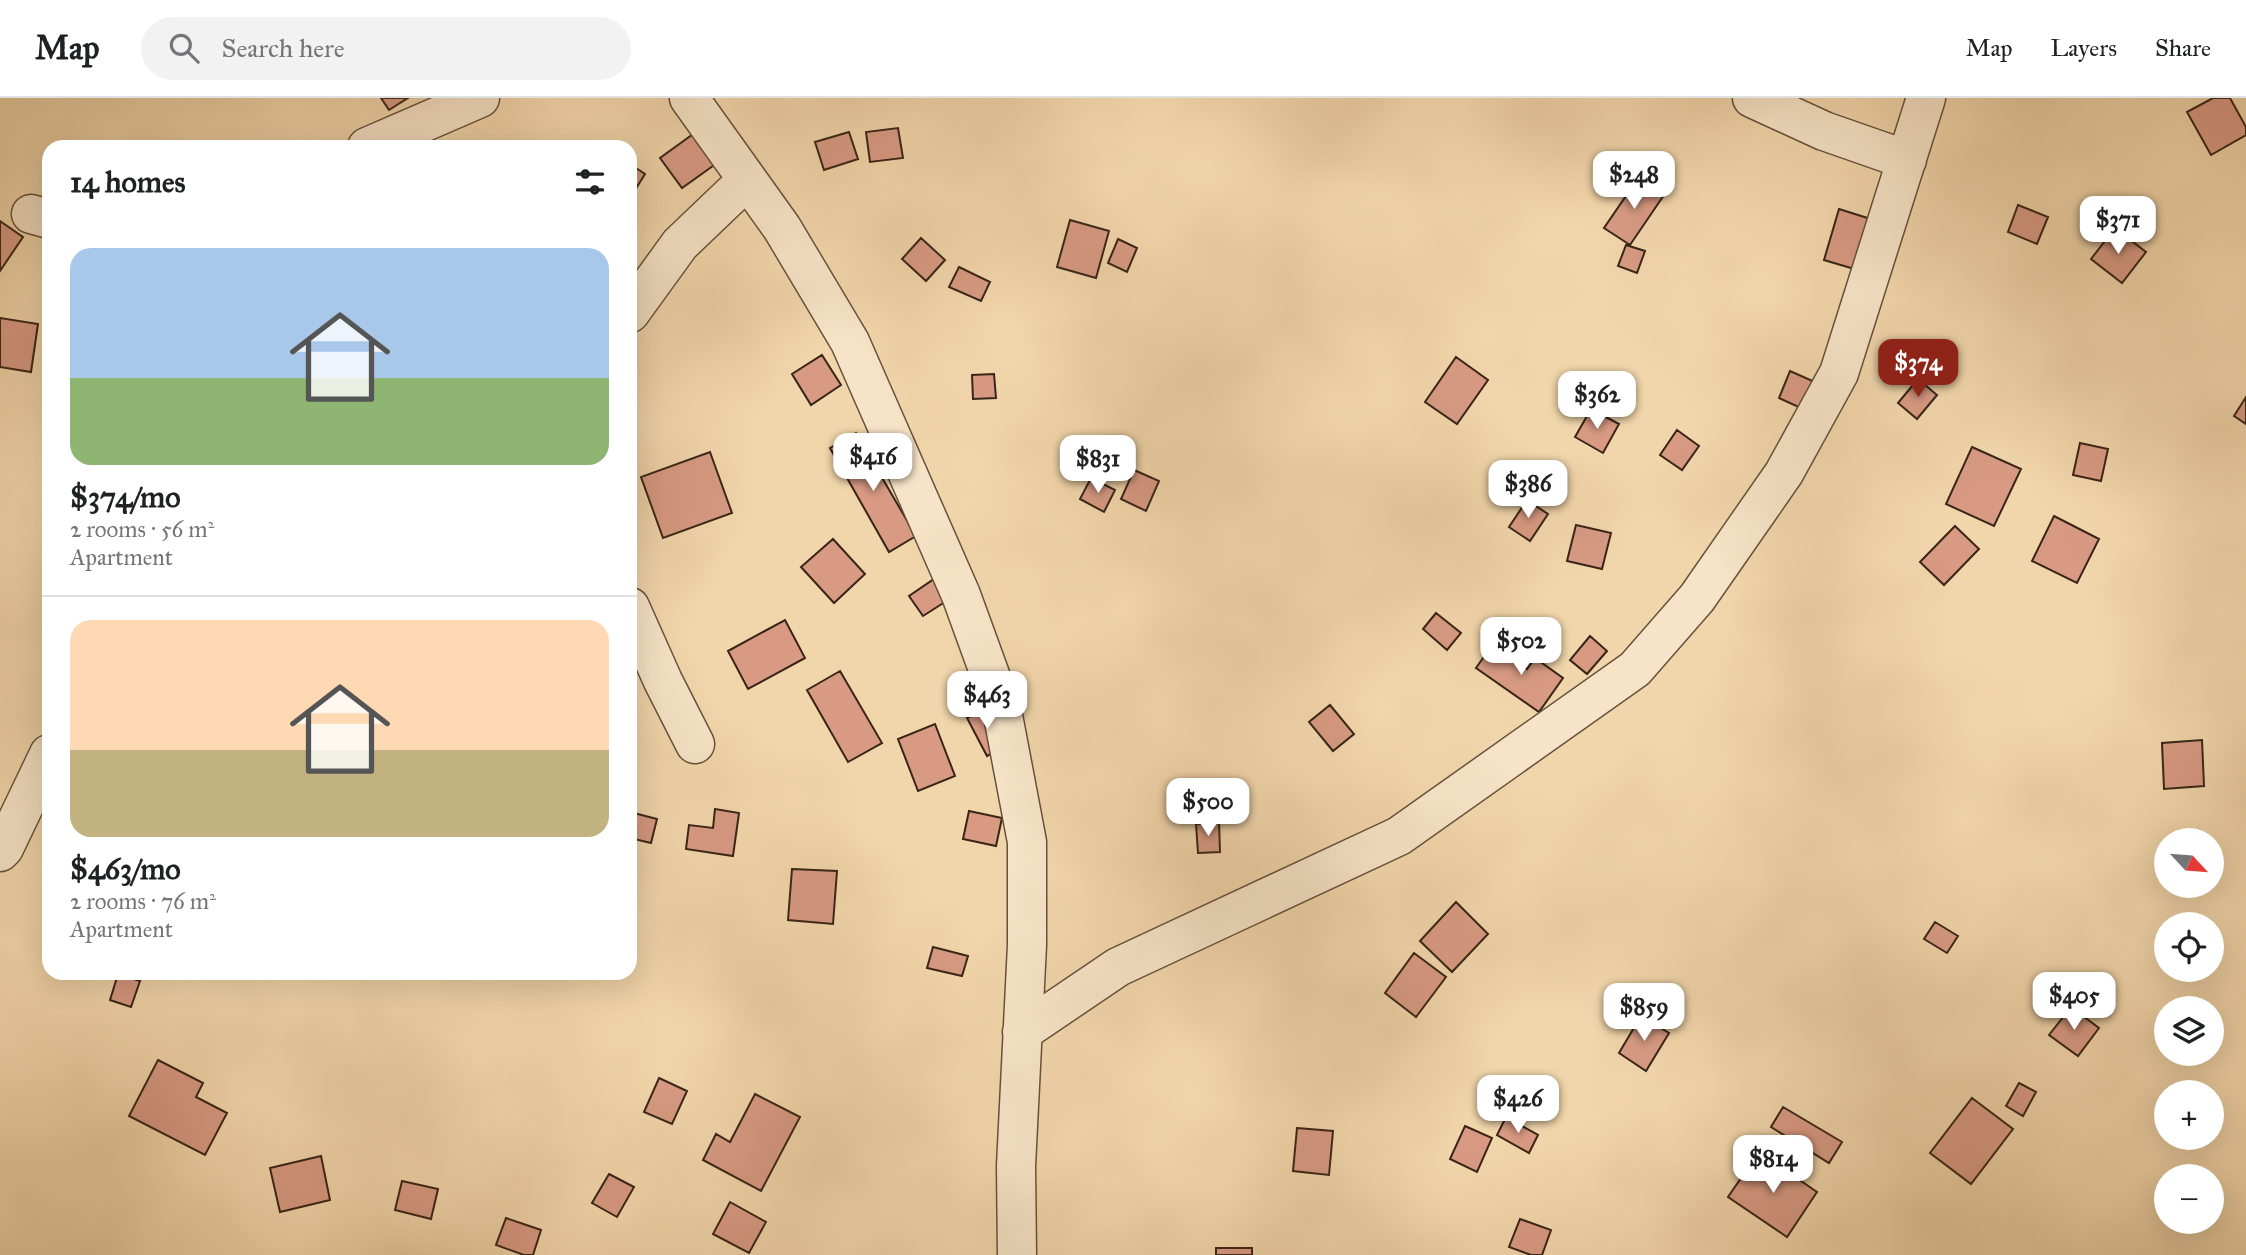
<!DOCTYPE html>
<meta charset="utf-8">
<style>
body{margin:0;font-family:"IM FELL Great Primer",serif;background:#f2f2f2;color:#202124;height:100vh;display:flex;flex-direction:column;font-size:26px;white-space:nowrap}
*{box-sizing:border-box;margin:0}
p{font-size:23px;color:#757577}
.icon{flex:none;width:38px;height:38px;fill:none;stroke:currentColor;stroke-width:2;stroke-linecap:round;stroke-linejoin:round}
.map{position:relative;flex:1;overflow:hidden}
.side{position:absolute;left:42px;top:42px;width:595px;height:840px;display:flex;flex-direction:column;background:#fff;border-radius:21px;box-shadow:0 7px 28px #0002}
.side>*{flex:none}
.needle{width:46px;rotate:116deg}
.buttons{position:absolute;left:2154px;top:730px;display:grid;gap:14px}
.buttons a{display:grid;place-items:center;width:70px;height:70px;border-radius:50%;background:#fff;box-shadow:0 7px 28px #0002;font-size:35px}
.price{position:absolute;translate:-50% -60px;padding:0 16px;border-radius:14px;background:#fff;color:#222;font-size:23px;line-height:46px;filter:drop-shadow(0 2px 4px #0008)}
.price::after{content:'';position:absolute;left:50%;top:42px;width:21px;height:16px;margin-left:-10px;background:inherit;clip-path:polygon(0 0,100% 0,50% 100%)}
.price.selected{background:#8f2418;color:#fff}
ul{padding:0;list-style:none}
li{display:grid;align-content:center;gap:14px;height:371px;padding:0 28px}
li+li{border-top:2px solid #e0e0e0}
li span{display:grid;place-items:center;height:217px;border-radius:21px;color:#555}
li>.icon{margin-inline-start:auto}
span .icon{width:126px;height:126px;fill:#fffc;stroke-width:1}
li b{font-size:30px}
h2{display:flex;justify-content:space-between;align-items:center;height:84px;padding:0 28px;font-size:30px}
header{display:flex;align-items:center;gap:42px;box-sizing:border-box;height:98px;padding:0 35px;background:#fff;border-bottom:2px solid #e0e0e0}
header strong{font-size:33px}
nav{display:flex;gap:38px;margin-inline-start:auto;font-size:24px}
.search{width:490px;height:63px;background:#f2f2f2;display:flex;align-items:center;gap:18px;box-sizing:border-box;padding:0 24px;border-radius:38px;color:#757577;font-size:26px}
.map>svg:first-child{display:block}
.building{fill:#d89a83;stroke:#382517;stroke-width:2}
.lines{fill:none;stroke-linecap:round;stroke-linejoin:round}
.minor-casing{stroke:#66513c;stroke-width:41}
.minor{stroke:#f7e4c8;stroke-width:38}
</style>
<header>
<strong>Map</strong>
<div class="search"><svg class="icon" aria-label="search" viewBox="0 0 24 24"><circle cx="10" cy="10" r="6"/><path d="M15 15l6 6"/></svg>Search here</div>
<nav><a>Map</a><a>Layers</a><a>Share</a></nav>
</header>
<div class="map">
<svg width="2246" height="1157" viewBox="0 0 2246 1157">
<rect width="100%" height="100%" fill="#f2d6ab"/>
<filter id="stains"><feTurbulence type="fractalNoise" baseFrequency=".00286" numOctaves="4"/><feColorMatrix values="0 0 0 0 .2 0 0 0 0 .09 0 0 0 0 .02 0 0 0 .5 -.17"/></filter>
<radialGradient id="worn" r=".72"><stop offset=".6" stop-color="#630" stop-opacity="0"/><stop offset="1" stop-color="#630" stop-opacity=".3"/></radialGradient>
<path class="building" d="M 381,0 L 408,0 L 389,12 Z
M 2213,0 L 2230,0 L 2246,29 L 2246,37 L 2211,57 L 2187,14 Z
M 898,30 L 903,60 L 870,64 L 866,34 Z
M 696,34 L 717,65 L 682,90 L 660,60 Z
M 849,34 L 858,61 L 824,72 L 815,44 Z
M 630,66 L 645,76 L 630,100 Z
M 1639,79 L 1664,97 L 1630,147 L 1604,130 Z
M 2018,107 L 2048,119 L 2037,146 L 2008,134 Z
M 1839,111 L 1877,123 L 1861,173 L 1824,162 Z
M 1070,122 L 1109,133 L 1096,180 L 1057,169 Z
M 0,123 L 23,139 L 0,173 Z
M 2115,130 L 2146,154 L 2122,185 L 2091,161 Z
M 921,140 L 945,162 L 926,183 L 902,161 Z
M 1118,141 L 1137,150 L 1127,174 L 1108,165 Z
M 1626,147 L 1645,153 L 1637,175 L 1618,168 Z
M 959,169 L 990,184 L 981,203 L 949,189 Z
M 0,220 L 38,226 L 31,274 L 0,269 Z
M 822,257 L 841,287 L 811,307 L 792,276 Z
M 1456,259 L 1488,282 L 1457,326 L 1425,304 Z
M 1790,273 L 1817,285 L 1805,312 L 1779,300 Z
M 994,276 L 996,300 L 973,301 L 972,277 Z
M 1918,281 L 1937,297 L 1917,321 L 1898,305 Z
M 2246,299 L 2246,326 L 2234,318 Z
M 1591,311 L 1619,326 L 1603,355 L 1575,339 Z
M 1677,332 L 1699,348 L 1682,372 L 1660,357 Z
M 856,335 L 916,438 L 889,454 L 830,350 Z
M 2080,345 L 2108,351 L 2101,383 L 2073,377 Z
M 1972,349 L 2021,371 L 1994,428 L 1946,406 Z
M 710,354 L 732,415 L 663,440 L 641,379 Z
M 1134,372 L 1159,383 L 1146,413 L 1121,401 Z
M 1091,380 L 1115,392 L 1104,414 L 1080,401 Z
M 1527,402 L 1548,416 L 1530,443 L 1509,429 Z
M 2054,418 L 2099,441 L 2077,485 L 2032,463 Z
M 1576,427 L 1611,435 L 1602,471 L 1567,463 Z
M 1955,428 L 1979,451 L 1944,487 L 1920,464 Z
M 833,441 L 865,476 L 834,505 L 801,469 Z
M 934,481 L 948,502 L 923,518 L 909,498 Z
M 1436,515 L 1461,535 L 1447,552 L 1423,531 Z
M 785,522 L 805,560 L 748,591 L 728,553 Z
M 1590,538 L 1607,553 L 1587,576 L 1570,562 Z
M 1493,546 L 1527,571 L 1535,560 L 1563,580 L 1539,614 L 1476,570 Z
M 840,573 L 882,645 L 848,664 L 807,592 Z
M 1330,607 L 1354,636 L 1333,653 L 1309,624 Z
M 988,609 L 1008,646 L 987,658 L 967,620 Z
M 935,626 L 955,678 L 918,693 L 898,641 Z
M 2202,642 L 2204,688 L 2164,691 L 2162,645 Z
M 715,711 L 739,715 L 733,758 L 686,751 L 689,727 L 713,730 Z
M 969,713 L 1002,720 L 996,748 L 963,741 Z
M 630,714 L 657,721 L 651,745 L 630,740 Z
M 1219,724 L 1220,754 L 1198,755 L 1196,726 Z
M 792,771 L 837,773 L 833,826 L 788,822 Z
M 1456,804 L 1488,836 L 1452,874 L 1420,843 Z
M 1935,824 L 1958,838 L 1947,855 L 1924,841 Z
M 933,849 L 968,858 L 962,878 L 927,870 Z
M 1414,855 L 1446,879 L 1416,919 L 1385,895 Z
M 118,876 L 140,883 L 131,909 L 110,902 Z
M 2071,909 L 2099,930 L 2078,958 L 2049,937 Z
M 1641,918 L 1669,935 L 1646,973 L 1619,955 Z
M 158,962 L 203,985 L 196,999 L 227,1015 L 205,1057 L 129,1018 Z
M 659,980 L 687,993 L 672,1026 L 644,1014 Z
M 2019,985 L 2036,994 L 2023,1018 L 2006,1008 Z
M 755,996 L 800,1019 L 761,1093 L 703,1062 L 716,1036 L 730,1044 Z
M 1972,1000 L 2013,1031 L 1971,1086 L 1930,1055 Z
M 1783,1009 L 1842,1044 L 1829,1065 L 1771,1029 Z
M 1506,1019 L 1538,1037 L 1529,1055 L 1497,1037 Z
M 1465,1028 L 1492,1040 L 1477,1074 L 1450,1061 Z
M 1297,1030 L 1333,1033 L 1329,1077 L 1293,1073 Z
M 1759,1054 L 1817,1094 L 1787,1139 L 1728,1099 Z
M 321,1058 L 330,1102 L 280,1114 L 270,1070 Z
M 609,1076 L 634,1089 L 617,1119 L 592,1105 Z
M 402,1083 L 438,1091 L 431,1121 L 395,1112 Z
M 730,1104 L 766,1124 L 749,1155 L 713,1136 Z
M 506,1120 L 541,1132 L 533,1157 L 524,1157 L 496,1147 Z
M 1520,1121 L 1551,1132 L 1542,1157 L 1531,1157 L 1509,1149 Z
M 1216,1150 L 1252,1150 L 1252,1157 L 1216,1157 Z"/>
<g class="lines">
<defs>
<path id="minor" d="M 689,0 L 782,130 L 850,244 L 961,497 L 1001,607 L 1027,744 L 1027,847 L 1016,1068 L 1017,1157
M 1752,0 L 1824,33 L 1907,62
M 367,49 L 480,0
M 31,116 L 49,121
M 630,215 L 680,146 L 747,82
M 630,509 L 663,583 L 695,646
M 0,754 L 4,750 L 49,656
M 1022,934 L 1118,869 L 1399,738 L 1635,571 L 1697,500 L 1784,375 L 1839,275 L 1926,0"/>
</defs>
<use href="#minor" class="minor-casing"/>
<use href="#minor" class="minor"/>
</g>
<rect width="100%" height="100%" filter="url(#stains)"/>
<rect width="100%" height="100%" fill="url(#worn)"/>
</svg>
<div class="buttons">
<a><svg class="needle" viewBox="-14 -14 28 28"><path d="M0-13l5 13h-10z" fill="#e53935"/><path d="M0 13l5-13h-10z" fill="#757577"/></svg></a>
<a><svg class="icon" aria-label="locate" viewBox="0 0 24 24"><circle cx="12" cy="12" r="6"/><path d="M12 2v4M12 18v4M2 12h4M18 12h4"/></svg></a>
<a><svg class="icon" aria-label="layers" viewBox="0 0 24 24"><path d="M12 4l9 5-9 5-9-5zM3 14l9 5 9-5"/></svg></a>
<a>+</a>
<a>−</a>
</div>
<b class="price" style="left:1634px;top:113px">$248</b>
<b class="price" style="left:2118px;top:158px">$371</b>
<b class="price selected" style="left:1918px;top:301px">$374</b>
<b class="price" style="left:1597px;top:333px">$362</b>
<b class="price" style="left:873px;top:395px">$416</b>
<b class="price" style="left:1098px;top:397px">$831</b>
<b class="price" style="left:1528px;top:422px">$386</b>
<b class="price" style="left:1521px;top:579px">$502</b>
<b class="price" style="left:987px;top:633px">$463</b>
<b class="price" style="left:1208px;top:740px">$500</b>
<b class="price" style="left:2074px;top:934px">$405</b>
<b class="price" style="left:1644px;top:945px">$859</b>
<b class="price" style="left:1518px;top:1037px">$426</b>
<b class="price" style="left:1773px;top:1097px">$814</b>
<section class="side">
<h2>14 homes<svg class="icon" aria-label="filters" viewBox="0 0 24 24"><path d="M4 7h16M4 17h16"/><circle cx="9" cy="7" r="2"/><circle cx="15" cy="17" r="2"/></svg></h2>
<ul>
<li><span style="background:linear-gradient(#a9c7e8 60%,#8fb573 0)"><svg class="icon" aria-label="home" viewBox="0 0 24 24"><path d="M3 11l9-7 9 7M6 9v11h12V9"/></svg></span><div><b>$374/mo</b><p>2 rooms · 56 m²</p><p>Apartment</p></div></li>
<li><span style="background:linear-gradient(#ffd9b3 60%,#c2b280 0)"><svg class="icon" aria-label="home" viewBox="0 0 24 24"><path d="M3 11l9-7 9 7M6 9v11h12V9"/></svg></span><div><b>$463/mo</b><p>2 rooms · 76 m²</p><p>Apartment</p></div></li>
</ul>
</section>
</div>
